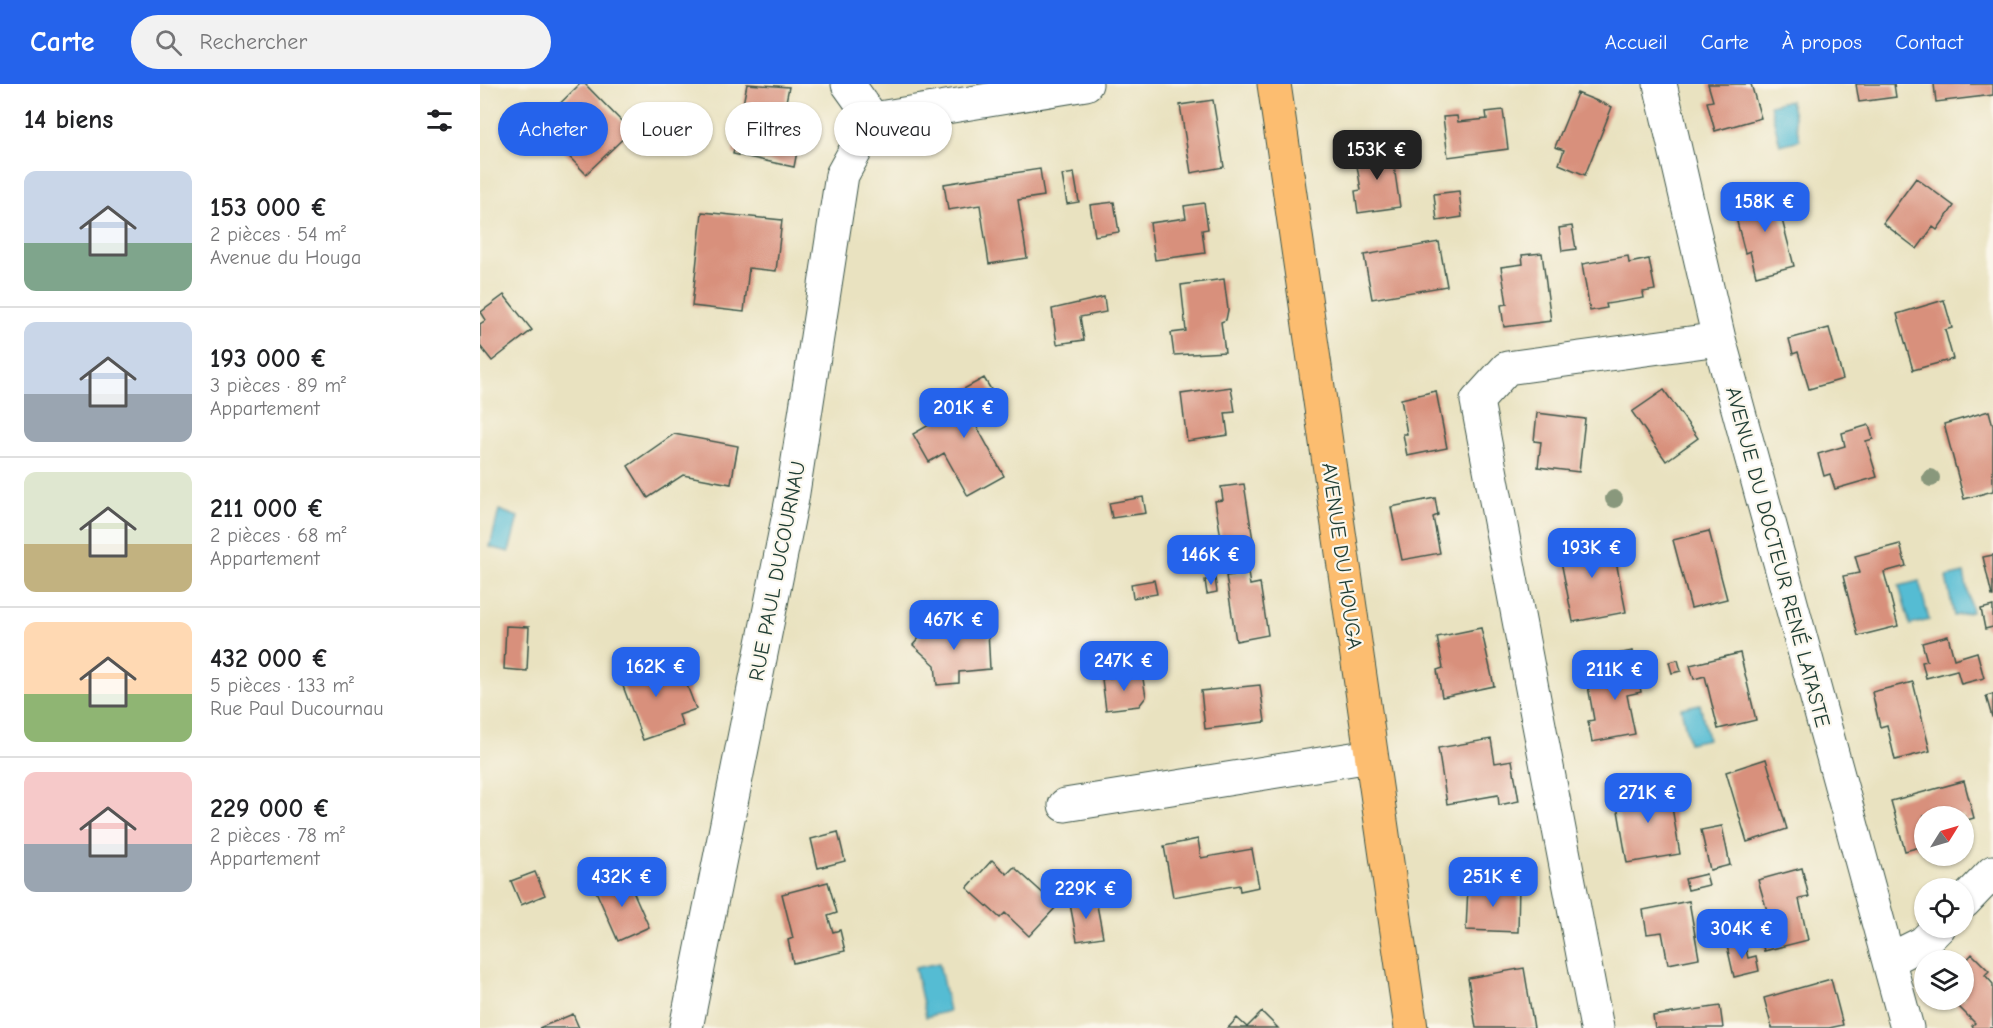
<!DOCTYPE html>
<html lang="fr">
<meta charset="utf-8">
<style>
body{margin:0;font-family:"Comic Neue",sans-serif;background:#f2f2f2;color:#202124;height:100vh;display:flex;flex-direction:column;font-size:22px;white-space:nowrap}
*{box-sizing:border-box;margin:0}
p{font-size:20px;color:#757577}
.icon{flex:none;width:33px;height:33px;fill:none;stroke:currentColor;stroke-width:2;stroke-linecap:round;stroke-linejoin:round}
.map{position:relative;flex:1;overflow:hidden}
.sheet{display:flex;flex-direction:column;background:#fff;width:480px}
.sheet>*{flex:none}
.top-card{position:absolute;left:18px;top:18px;width:570px;height:54px;display:flex;gap:12px}
.needle{width:39px;rotate:53deg}
.tools{position:absolute;left:1434px;top:722px;display:grid;gap:12px}
.tools a{display:grid;place-items:center;width:60px;height:60px;border-radius:50%;background:#fff;box-shadow:0 2px 4px #0004;font-size:30px}
.price{position:absolute;translate:-50% -51px;padding:0 14px;border-radius:12px;background:#2563eb;color:#fff;font-size:20px;line-height:39px;filter:drop-shadow(0 2px 3px #0008)}
.price::after{content:'';position:absolute;left:50%;top:36px;width:18px;height:14px;margin-left:-9px;background:inherit;clip-path:polygon(0 0,100% 0,50% 100%)}
.price.selected{background:#222;color:#fff}
ul{padding:0;list-style:none}
li{display:flex;align-items:center;gap:18px;height:150px;padding:0 24px}
li+li{border-top:2px solid #e0e0e0}
li span{display:grid;place-items:center;flex:none;width:168px;height:120px;border-radius:12px;color:#555}
li>.icon{margin-inline-start:auto}
span .icon{width:72px;height:72px;fill:#fffc;stroke-width:1}
li b{font-size:26px}
h2{display:flex;justify-content:space-between;align-items:center;height:72px;padding:0 24px;font-size:26px}
.pill{padding:0 21px;border-radius:27px;background:#fff;box-shadow:0 2px 4px #0004;font-size:21px;line-height:54px}
.pill.selected{background:#2563eb;color:#fff}
header{display:flex;align-items:center;gap:36px;box-sizing:border-box;height:84px;padding:0 30px;background:#2563eb;color:#fff}
header strong{font-size:28px}
nav{display:flex;gap:33px;margin-inline-start:auto;font-size:21px}
.search{width:420px;height:54px;background:#f2f2f2;display:flex;align-items:center;gap:15px;box-sizing:border-box;padding:0 21px;border-radius:33px;color:#757577;font-size:22px}
main{display:flex;flex:1;min-height:0}
.map>svg:first-child{display:block}
.water{fill:#55bcd3;stroke:#3a7c84;stroke-width:1.5}
.building{fill:#d8907c}
.lines{fill:none;stroke-linecap:round;stroke-linejoin:round}
.minor-casing{stroke:#3d5649;stroke-width:35}
.major-casing{stroke:#3d5649;stroke-width:35}
.minor{stroke:#fff;stroke-width:33}
.major{stroke:#fcbd6f;stroke-width:33}
.tree{fill:#89987c}
.labels{text-anchor:middle;dominant-baseline:central;stroke-width:4.5;stroke-linejoin:round;paint-order:stroke}
.street-label{font-size:21px;fill:#1f3d34;stroke:#fbf7ec}
</style>
<header>
<strong>Carte</strong>
<div class="search"><svg class="icon" aria-label="search" viewBox="0 0 24 24"><circle cx="10" cy="10" r="6"/><path d="M15 15l6 6"/></svg>Rechercher</div>
<nav><a>Accueil</a><a>Carte</a><a>À propos</a><a>Contact</a></nav>
</header>
<main>
<section class="sheet">
<h2>14 biens<svg class="icon" aria-label="filters" viewBox="0 0 24 24"><path d="M4 7h16M4 17h16"/><circle cx="9" cy="7" r="2"/><circle cx="15" cy="17" r="2"/></svg></h2>
<ul>
<li><span style="background:linear-gradient(#c9d6e8 60%,#7fa58c 0)"><svg class="icon" aria-label="home" viewBox="0 0 24 24"><path d="M3 11l9-7 9 7M6 9v11h12V9"/></svg></span><div><b>153 000 €</b><p>2 pièces · 54 m²</p><p>Avenue du Houga</p></div></li>
<li><span style="background:linear-gradient(#c9d6e8 60%,#9aa5b1 0)"><svg class="icon" aria-label="home" viewBox="0 0 24 24"><path d="M3 11l9-7 9 7M6 9v11h12V9"/></svg></span><div><b>193 000 €</b><p>3 pièces · 89 m²</p><p>Appartement</p></div></li>
<li><span style="background:linear-gradient(#dfe7d0 60%,#c2b280 0)"><svg class="icon" aria-label="home" viewBox="0 0 24 24"><path d="M3 11l9-7 9 7M6 9v11h12V9"/></svg></span><div><b>211 000 €</b><p>2 pièces · 68 m²</p><p>Appartement</p></div></li>
<li><span style="background:linear-gradient(#ffd9b3 60%,#8fb573 0)"><svg class="icon" aria-label="home" viewBox="0 0 24 24"><path d="M3 11l9-7 9 7M6 9v11h12V9"/></svg></span><div><b>432 000 €</b><p>5 pièces · 133 m²</p><p>Rue Paul Ducournau</p></div></li>
<li><span style="background:linear-gradient(#f6c9c9 60%,#9aa5b1 0)"><svg class="icon" aria-label="home" viewBox="0 0 24 24"><path d="M3 11l9-7 9 7M6 9v11h12V9"/></svg></span><div><b>229 000 €</b><p>2 pièces · 78 m²</p><p>Appartement</p></div></li>
</ul>
</section>
<div class="map">
<svg width="1513" height="944" viewBox="0 0 1513 944">
<rect width="100%" height="100%" fill="#fbf7ec"/>
<filter id="ink" filterUnits="userSpaceOnUse"><feTurbulence type="fractalNoise" baseFrequency=".0167" numOctaves="2"/><feDisplacementMap in="SourceGraphic" scale="12" xChannelSelector="R" yChannelSelector="G"/><feConvolveMatrix kernelMatrix="1 2 1 2 8 2 1 2 1" color-interpolation-filters="sRGB"/></filter>
<filter id="wash" filterUnits="userSpaceOnUse"><feTurbulence type="fractalNoise" baseFrequency=".008" numOctaves="4" result="noise"/><feDisplacementMap in="SourceGraphic" scale="24" xChannelSelector="R" yChannelSelector="G"/><feGaussianBlur stdDeviation="1.35" result="paint"/><feColorMatrix in="noise" values="0 0 0 0 0 0 0 0 0 0 0 0 0 0 0 0 0 1.4 0 .05"/><feComposite in="paint" operator="in"/></filter>
<g filter="url(#wash)">
<rect width="100%" height="100%" fill="#e9e2c0"/>
<path class="water" d="M 1310,16 L 1320,56 L 1300,61 L 1290,21 Z
M 19,426 L 38,433 L 29,468 L 10,463 Z
M 1484,489 L 1492,528 L 1474,532 L 1466,493 Z
M 1439,497 L 1449,536 L 1430,541 L 1419,502 Z
M 1220,620 L 1228,655 L 1209,659 L 1201,624 Z
M 459,879 L 469,927 L 446,933 L 435,884 Z"/>
<g id="blocks">
<path class="building" d="M 100,0 L 105,0 L 151,47 L 106,90 L 58,41 Z
M 267,0 L 309,3 L 302,37 L 322,42 L 314,83 L 253,70 Z
M 1228,0 L 1271,0 L 1281,34 L 1235,47 L 1227,18 L 1233,17 Z
M 1376,0 L 1414,0 L 1416,13 L 1379,18 Z
M 1454,0 L 1513,0 L 1513,11 L 1456,18 Z
M 1097,9 L 1132,23 L 1105,91 L 1079,80 L 1084,66 L 1075,63 Z
M 733,16 L 744,83 L 711,89 L 700,21 Z
M 1023,26 L 1028,65 L 968,73 L 963,33 L 977,32 L 978,38 L 1007,35 L 1006,28 Z
M 917,64 L 919,81 L 914,82 L 920,123 L 878,129 L 875,107 L 881,106 L 875,70 Z
M 560,85 L 564,112 L 538,116 L 547,174 L 509,180 L 500,121 L 468,126 L 464,100 Z
M 594,89 L 599,118 L 587,120 L 582,91 Z
M 1436,94 L 1474,122 L 1457,146 L 1453,143 L 1437,165 L 1403,139 Z
M 1299,102 L 1303,119 L 1298,120 L 1314,182 L 1276,192 L 1270,167 L 1265,169 L 1255,130 L 1273,125 L 1269,111 Z
M 979,107 L 982,133 L 957,137 L 954,110 Z
M 634,118 L 639,148 L 615,152 L 610,121 Z
M 724,119 L 728,145 L 722,146 L 725,169 L 675,176 L 670,139 L 706,134 L 704,122 Z
M 222,128 L 302,136 L 296,187 L 269,184 L 264,228 L 212,222 Z
M 1092,142 L 1096,165 L 1082,167 L 1079,144 Z
M 959,158 L 967,202 L 892,215 L 884,171 Z
M 1062,169 L 1071,237 L 1024,243 L 1021,221 L 1027,220 L 1021,183 L 1043,180 L 1042,171 Z
M 1148,172 L 1149,179 L 1169,175 L 1175,206 L 1163,208 L 1164,214 L 1126,220 L 1127,224 L 1110,227 L 1102,180 Z
M 744,195 L 748,226 L 746,236 L 741,238 L 745,268 L 694,271 L 691,249 L 706,247 L 701,201 Z
M 24,211 L 52,246 L 12,277 L 0,262 L 0,240 L 6,236 L 1,228 Z
M 624,213 L 626,228 L 600,233 L 604,256 L 577,260 L 572,225 Z
M 1464,216 L 1472,244 L 1465,246 L 1473,275 L 1433,286 L 1417,230 Z
M 1349,244 L 1363,295 L 1329,305 L 1318,268 L 1313,270 L 1309,255 Z
M 504,294 L 518,317 L 491,332 L 524,392 L 488,412 L 464,369 L 449,378 L 433,350 L 474,327 L 467,314 Z
M 751,303 L 755,328 L 745,329 L 748,351 L 707,357 L 701,310 Z
M 1184,306 L 1218,354 L 1186,377 L 1152,328 Z
M 956,307 L 967,364 L 927,372 L 923,350 L 927,350 L 921,315 Z
M 1509,327 L 1513,342 L 1513,407 L 1484,415 L 1464,340 Z
M 1057,329 L 1105,335 L 1099,388 L 1058,383 L 1061,358 L 1054,357 Z
M 1389,341 L 1393,355 L 1386,357 L 1397,393 L 1355,405 L 1350,390 L 1344,392 L 1338,370 L 1365,362 L 1362,349 Z
M 194,350 L 258,362 L 251,400 L 203,391 L 168,414 L 148,382 Z
M 764,400 L 773,456 L 742,460 L 735,417 L 743,416 L 741,403 Z
M 663,413 L 666,429 L 632,434 L 629,419 Z
M 955,414 L 958,431 L 953,433 L 960,469 L 922,476 L 911,423 Z
M 1229,447 L 1247,515 L 1211,524 L 1193,456 Z
M 1131,452 L 1146,528 L 1093,538 L 1078,462 Z
M 1420,460 L 1426,482 L 1404,488 L 1418,542 L 1378,552 L 1363,492 L 1380,489 L 1375,472 Z
M 1513,471 L 1513,512 L 1512,512 L 1503,473 Z
M 768,489 L 770,501 L 780,499 L 788,551 L 756,557 L 746,492 Z
M 735,494 L 737,508 L 727,510 L 725,496 Z
M 674,496 L 677,510 L 653,514 L 651,500 Z
M 1513,522 L 1513,543 L 1505,545 L 1501,525 Z
M 458,532 L 476,550 L 508,546 L 510,585 L 479,588 L 479,599 L 457,601 L 455,581 L 433,561 Z
M 26,542 L 49,543 L 47,587 L 24,585 Z
M 1001,544 L 1014,602 L 962,613 L 957,586 L 963,584 L 957,553 Z
M 1468,552 L 1474,575 L 1497,568 L 1504,594 L 1481,600 L 1477,586 L 1446,594 L 1442,578 L 1447,577 L 1442,559 Z
M 1153,567 L 1161,608 L 1147,611 L 1155,650 L 1112,658 L 1108,637 L 1114,636 L 1108,602 L 1135,598 L 1132,571 Z
M 1260,569 L 1276,636 L 1238,645 L 1225,592 L 1214,595 L 1210,581 Z
M 170,574 L 177,591 L 200,583 L 216,625 L 199,631 L 203,642 L 163,656 L 137,586 Z
M 1198,576 L 1201,587 L 1192,589 L 1189,578 Z
M 662,589 L 666,613 L 659,622 L 626,626 L 622,595 Z
M 1433,598 L 1450,667 L 1415,676 L 1407,641 L 1400,643 L 1392,608 Z
M 780,601 L 785,638 L 725,645 L 721,607 Z
M 1513,610 L 1513,633 L 1512,633 L 1506,612 Z
M 1011,655 L 1015,679 L 1032,676 L 1039,717 L 1019,721 L 1018,711 L 967,720 L 958,664 Z
M 1286,675 L 1307,745 L 1267,758 L 1246,688 Z
M 1484,697 L 1494,734 L 1484,737 L 1484,732 L 1444,732 L 1444,762 L 1425,767 L 1411,717 Z
M 1188,700 L 1200,770 L 1147,779 L 1135,709 Z
M 1242,742 L 1250,781 L 1230,786 L 1221,746 Z
M 358,748 L 365,777 L 338,784 L 331,755 Z
M 718,755 L 721,774 L 772,765 L 779,803 L 760,807 L 759,801 L 693,813 L 684,762 Z
M 512,776 L 527,790 L 534,783 L 577,822 L 549,852 L 525,829 L 520,834 L 487,804 Z
M 1322,784 L 1329,813 L 1319,815 L 1328,856 L 1284,867 L 1276,833 L 1288,830 L 1278,796 Z
M 55,788 L 65,811 L 41,821 L 31,797 Z
M 1226,790 L 1229,801 L 1208,806 L 1205,795 Z
M 146,791 L 169,843 L 138,857 L 115,805 Z
M 348,798 L 357,829 L 348,832 L 353,848 L 360,846 L 365,867 L 313,879 L 308,856 L 313,854 L 302,810 Z
M 1018,798 L 1039,798 L 1038,848 L 986,846 L 988,802 L 1017,803 Z
M 616,816 L 623,853 L 597,857 L 590,820 Z
M 1209,817 L 1219,874 L 1188,880 L 1182,848 L 1167,850 L 1163,826 Z
M 1264,858 L 1268,874 L 1276,872 L 1279,887 L 1254,893 L 1247,862 Z
M 1492,870 L 1509,887 L 1505,891 L 1513,900 L 1513,944 L 1494,944 L 1492,942 L 1495,939 L 1471,915 L 1484,915 L 1484,901 L 1487,897 L 1484,893 L 1484,879 Z
M 1044,884 L 1054,944 L 996,944 L 988,894 Z
M 1351,895 L 1363,941 L 1349,944 L 1292,944 L 1284,914 Z
M 1240,922 L 1243,944 L 1175,944 L 1173,932 Z
M 782,928 L 798,944 L 748,944 L 757,934 L 767,943 Z
M 93,930 L 99,944 L 59,944 Z"/>
</g>
</g>
<g filter="url(#ink)">
<use href="#blocks" fill-opacity="0" stroke="#3d5649" stroke-width="1.5"/>
<g class="lines">
<defs>
<path id="minor" d="M 368,0 L 393,35 L 606,0
M 1180,0 L 1239,255 L 1427,944
M 585,721 L 891,672
M 1484,818 L 1513,788
M 1409,876 L 1443,859 L 1459,843
M 206,944 L 312,415 L 362,91 L 393,35
M 1117,944 L 997,317 L 1027,284 L 1239,255"/>
<path id="major" d="M 794,0 L 931,944"/>
</defs>
<use href="#minor" class="minor-casing"/>
<use href="#major" class="major-casing"/>
<use href="#minor" class="minor"/>
<use href="#major" class="major"/>
</g>
<g class="tree">
<circle cx="1451" cy="394" r="9"/>
<circle cx="1134" cy="415" r="9"/>
</g>
</g>
<g class="labels">
<g class="street-label">
<text transform="translate(862 472) rotate(82)">AVENUE DU HOUGA</text>
<text transform="translate(1298 473) rotate(75)">AVENUE DU DOCTEUR RENÉ LATASTE</text>
<text transform="translate(297 487) rotate(-79)">RUE PAUL DUCOURNAU</text>
</g>
</g>
</svg>
<div class="tools">
<a><svg class="needle" viewBox="-14 -14 28 28"><path d="M0-13l5 13h-10z" fill="#e53935"/><path d="M0 13l5-13h-10z" fill="#757577"/></svg></a>
<a><svg class="icon" aria-label="locate" viewBox="0 0 24 24"><circle cx="12" cy="12" r="6"/><path d="M12 2v4M12 18v4M2 12h4M18 12h4"/></svg></a>
<a><svg class="icon" aria-label="layers" viewBox="0 0 24 24"><path d="M12 4l9 5-9 5-9-5zM3 14l9 5 9-5"/></svg></a>
</div>
<b class="price selected" style="left:897px;top:97px">153K €</b>
<b class="price" style="left:1285px;top:149px">158K €</b>
<b class="price" style="left:484px;top:355px">201K €</b>
<b class="price" style="left:1112px;top:495px">193K €</b>
<b class="price" style="left:731px;top:502px">146K €</b>
<b class="price" style="left:474px;top:567px">467K €</b>
<b class="price" style="left:644px;top:608px">247K €</b>
<b class="price" style="left:176px;top:614px">162K €</b>
<b class="price" style="left:1135px;top:617px">211K €</b>
<b class="price" style="left:1168px;top:740px">271K €</b>
<b class="price" style="left:142px;top:824px">432K €</b>
<b class="price" style="left:1013px;top:824px">251K €</b>
<b class="price" style="left:606px;top:836px">229K €</b>
<b class="price" style="left:1262px;top:876px">304K €</b>
<div class="top-card">
<a class="pill selected">Acheter</a>
<a class="pill">Louer</a>
<a class="pill">Filtres</a>
<a class="pill">Nouveau</a>
</div>
</div>
</main>
